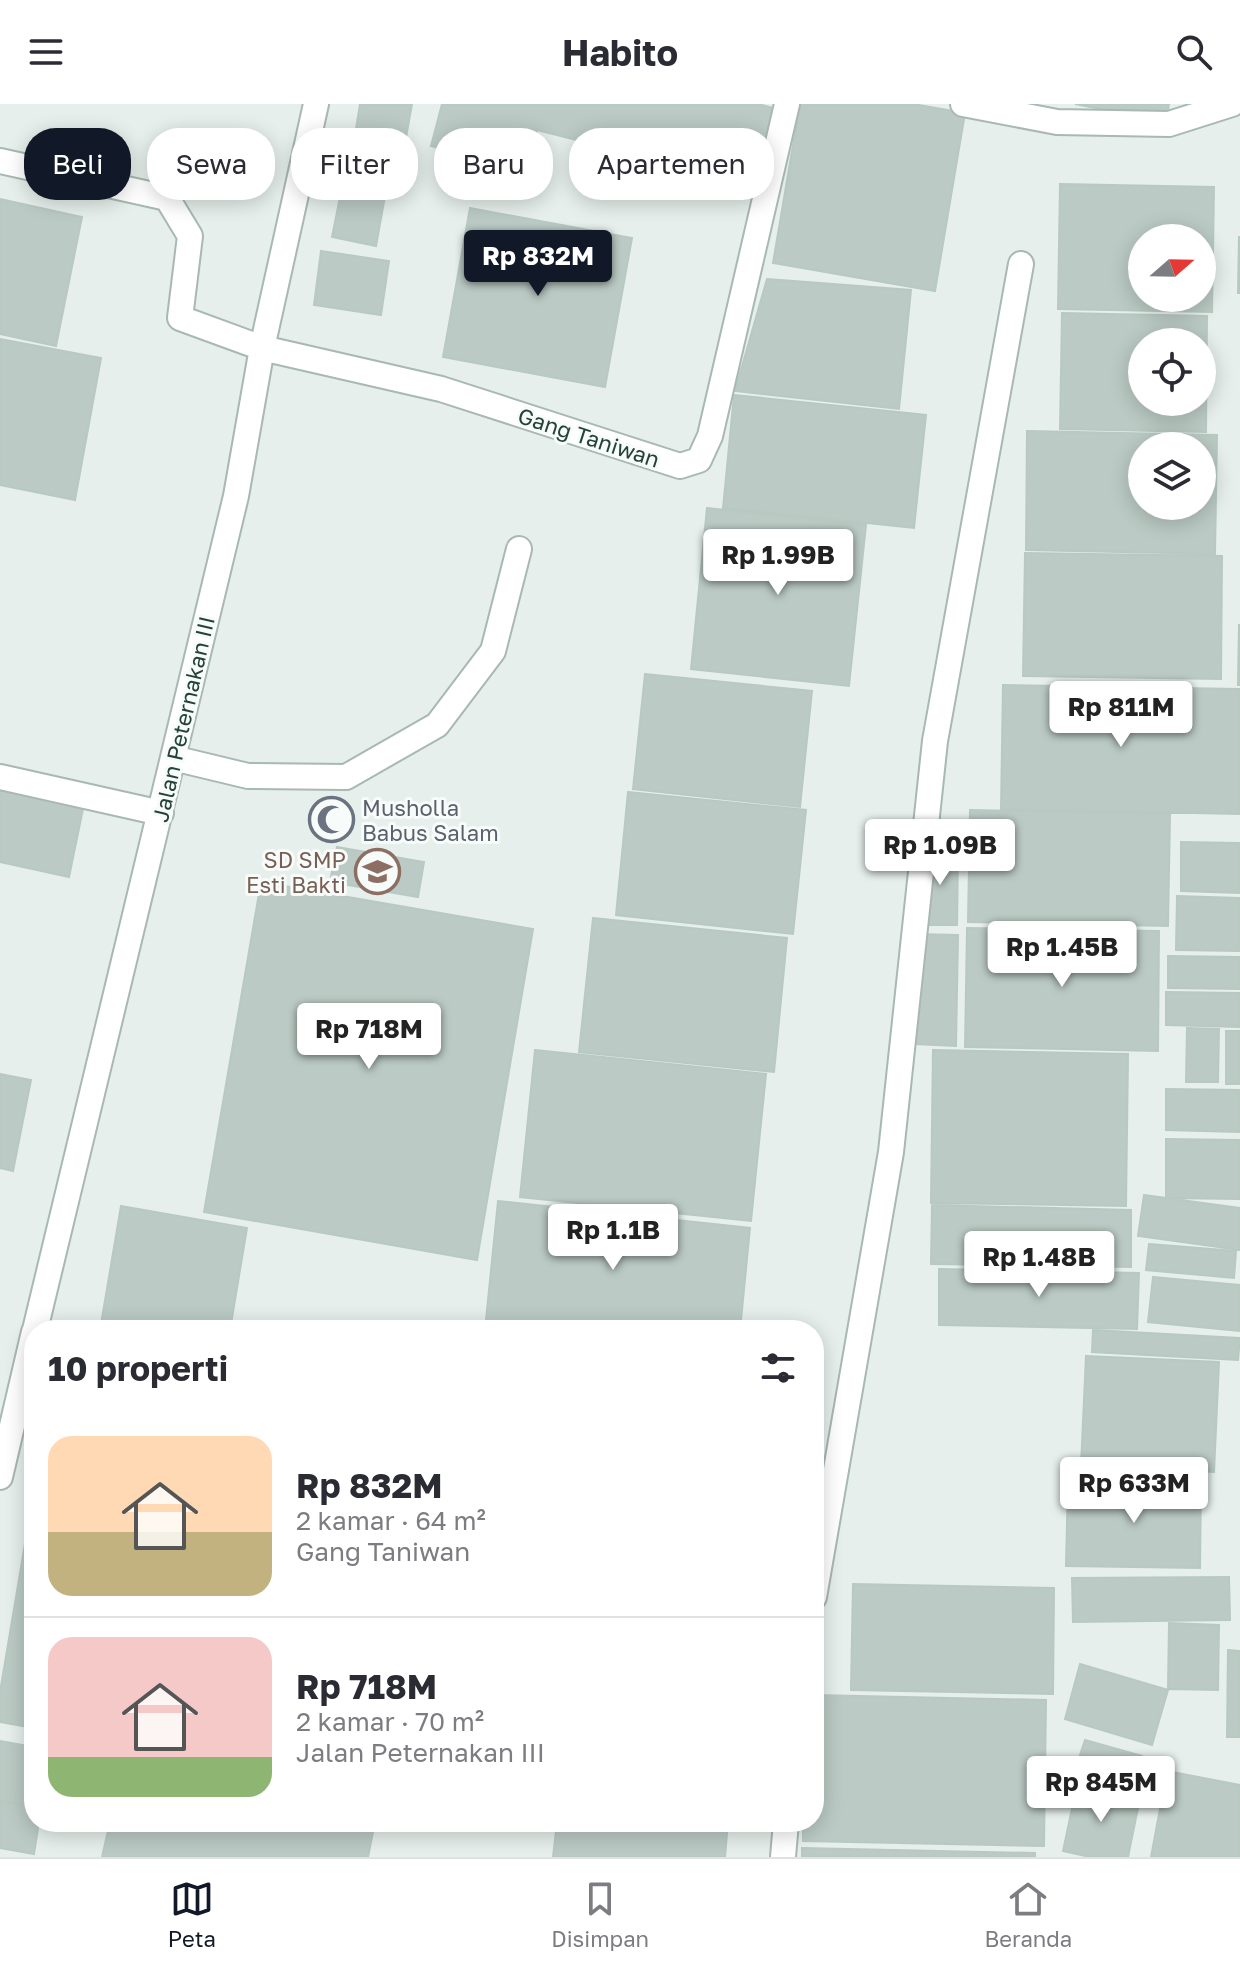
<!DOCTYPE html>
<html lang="id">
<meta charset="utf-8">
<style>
body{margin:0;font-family:"Golos Text",sans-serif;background:#f7f7f7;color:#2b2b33;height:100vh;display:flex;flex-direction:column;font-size:30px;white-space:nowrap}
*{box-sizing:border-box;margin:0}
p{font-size:26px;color:#7c7c81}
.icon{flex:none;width:44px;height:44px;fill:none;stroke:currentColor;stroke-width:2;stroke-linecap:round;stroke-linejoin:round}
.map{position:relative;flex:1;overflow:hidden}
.drawer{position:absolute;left:24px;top:1216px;width:800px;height:512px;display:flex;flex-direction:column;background:#fff;border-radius:32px;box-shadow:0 4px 20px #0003}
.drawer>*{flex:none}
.banner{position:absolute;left:24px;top:24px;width:800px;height:72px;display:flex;gap:16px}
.needle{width:52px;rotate:70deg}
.tools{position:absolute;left:1128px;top:120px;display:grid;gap:16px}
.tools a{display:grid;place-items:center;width:88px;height:88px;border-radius:50%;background:#fff;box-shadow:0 4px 20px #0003;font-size:40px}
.price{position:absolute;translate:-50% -68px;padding:0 18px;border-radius:8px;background:#fff;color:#222;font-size:26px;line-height:52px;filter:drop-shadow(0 2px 4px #0008)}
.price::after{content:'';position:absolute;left:50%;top:48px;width:24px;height:18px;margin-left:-12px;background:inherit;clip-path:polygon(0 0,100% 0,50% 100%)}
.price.on{background:#111827;color:#fff}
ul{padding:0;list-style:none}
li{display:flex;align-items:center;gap:24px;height:200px;padding:0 24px}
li+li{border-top:2px solid #e1e1e2}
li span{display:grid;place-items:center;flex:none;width:224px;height:160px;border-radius:24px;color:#555}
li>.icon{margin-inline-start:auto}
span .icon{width:96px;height:96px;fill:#fffc;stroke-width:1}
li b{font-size:34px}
h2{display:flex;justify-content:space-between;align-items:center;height:96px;padding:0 24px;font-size:34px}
.pill{padding:0 28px;border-radius:32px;background:#fff;box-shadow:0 4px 20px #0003;font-size:28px;line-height:72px}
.pill.on{background:#111827;color:#fff}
header{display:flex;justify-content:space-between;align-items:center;height:104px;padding:0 24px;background:#fff;font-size:36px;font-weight:700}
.menu{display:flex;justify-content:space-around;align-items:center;height:112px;border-top:2px solid #e1e1e2;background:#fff;font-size:22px;color:#7c7c81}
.menu a{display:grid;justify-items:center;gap:4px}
.menu .on{color:#111827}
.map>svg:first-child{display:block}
.building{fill:#bbcac4;stroke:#b8c9c2;stroke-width:2;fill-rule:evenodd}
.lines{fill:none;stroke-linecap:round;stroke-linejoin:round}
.minor-casing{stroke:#a8b8b2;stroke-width:28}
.minor{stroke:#fff;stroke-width:24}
.labels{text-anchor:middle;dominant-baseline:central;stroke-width:6;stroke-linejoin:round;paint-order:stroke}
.street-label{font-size:22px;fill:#24423a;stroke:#f7fbf9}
.worship-label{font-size:22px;fill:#5b616d;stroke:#f7fbf9;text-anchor:start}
.education-label{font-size:22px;fill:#785e54;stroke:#f7fbf9;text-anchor:end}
</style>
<header><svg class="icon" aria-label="menu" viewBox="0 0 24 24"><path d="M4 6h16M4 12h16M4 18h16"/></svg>Habito<svg class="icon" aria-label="search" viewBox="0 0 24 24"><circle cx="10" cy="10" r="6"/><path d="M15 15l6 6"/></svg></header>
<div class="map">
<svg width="1240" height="1753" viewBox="0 0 1240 1753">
<rect width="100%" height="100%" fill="#e6efeb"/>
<path class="building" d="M 360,0 L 412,0 L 405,39 L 355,31 Z
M 442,0 L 758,0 L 773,4 L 754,81 L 537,26 L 527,66 L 431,42 Z
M 800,0 L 913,0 L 965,9 L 935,187 L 773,159 Z
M 1075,0 L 1169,0 L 1166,18 Z
M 344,73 L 387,81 L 376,142 L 332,133 Z
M 1060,80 L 1214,83 L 1212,208 L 1058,205 ZM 1142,134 L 1202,134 L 1202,194 L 1142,194 Z
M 0,95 L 82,113 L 56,242 L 0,230 Z
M 470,104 L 632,134 L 605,283 L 443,253 Z
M 1239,133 L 1240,133 L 1240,189 L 1238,189 Z
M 321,147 L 389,157 L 381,211 L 314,201 Z
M 767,175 L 911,186 L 899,305 L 735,287 Z
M 1062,209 L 1207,212 L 1206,328 L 1060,325 ZM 1142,238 L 1202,238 L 1202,298 L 1142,298 Z
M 0,235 L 101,254 L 75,396 L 0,381 Z
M 734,291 L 926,311 L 914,424 L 723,404 Z
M 1027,327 L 1217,331 L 1215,450 L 1026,446 ZM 1142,342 L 1202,342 L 1202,402 L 1142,402 Z
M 707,404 L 866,421 L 849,582 L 691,565 Z
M 1025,449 L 1222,452 L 1221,575 L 1023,572 Z
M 1239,521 L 1240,521 L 1240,581 L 1238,581 Z
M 645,570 L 812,587 L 800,703 L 633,685 Z
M 1003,581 L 1240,585 L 1240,710 L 1001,705 Z
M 0,683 L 84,700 L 69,773 L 0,758 Z
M 628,688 L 806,706 L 793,830 L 616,811 Z
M 322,704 L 344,706 L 341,728 L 318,726 Z
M 970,706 L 1170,710 L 1168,822 L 968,818 Z
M 1181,738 L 1240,739 L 1240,789 L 1181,787 Z
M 337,743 L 424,758 L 418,793 L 330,778 Z
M 924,745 L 958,745 L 957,821 L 923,821 Z
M 261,778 L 533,825 L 477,1156 L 204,1108 Z
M 1177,792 L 1240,794 L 1240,847 L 1176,846 Z
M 593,814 L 787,834 L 774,968 L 579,948 Z
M 967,824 L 1159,827 L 1158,947 L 965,943 Z
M 915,830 L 958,831 L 956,942 L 914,940 Z
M 1168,852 L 1240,853 L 1240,885 L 1168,884 Z
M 1166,888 L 1240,889 L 1240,923 L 1166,921 Z
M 1187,924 L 1219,925 L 1218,978 L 1186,978 Z
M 1226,927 L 1240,927 L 1240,980 L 1226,980 Z
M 535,946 L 766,970 L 751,1117 L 520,1093 Z
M 933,946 L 1128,950 L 1126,1102 L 931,1099 Z
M 0,970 L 31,976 L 13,1067 L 0,1064 Z
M 1166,985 L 1240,986 L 1240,1028 L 1166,1026 Z
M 1166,1035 L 1240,1036 L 1240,1095 L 1166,1094 Z
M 1144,1091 L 1240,1104 L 1240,1146 L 1138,1132 Z
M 498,1097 L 750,1124 L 740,1226 L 485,1226 Z
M 932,1101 L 1131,1106 L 1131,1163 L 931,1160 Z
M 121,1102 L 247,1124 L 230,1226 L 100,1226 Z
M 1149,1140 L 1236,1147 L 1234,1174 L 1146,1166 Z
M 939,1165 L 1139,1169 L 1137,1225 L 939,1221 Z
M 1153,1173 L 1240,1181 L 1240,1227 L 1148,1218 Z
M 1093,1226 L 1240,1234 L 1238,1256 L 1092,1248 Z
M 1086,1252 L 1219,1258 L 1214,1368 L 1081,1362 Z
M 1068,1377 L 1201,1379 L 1200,1464 L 1066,1462 Z
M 34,1386 L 34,1624 L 0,1618 L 0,1588 Z
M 1229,1473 L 1230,1516 L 1073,1518 L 1072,1474 Z
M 853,1480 L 1054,1484 L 1053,1590 L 851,1586 Z
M 1169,1519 L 1219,1521 L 1218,1586 L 1168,1585 Z
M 1228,1546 L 1240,1547 L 1240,1633 L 1227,1633 Z
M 1080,1560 L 1168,1586 L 1152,1641 L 1065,1615 Z
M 814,1591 L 1046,1596 L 1044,1742 L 803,1737 L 803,1718 L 814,1718 Z
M 1085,1636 L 1142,1652 L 1133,1687 L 1074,1669 Z
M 0,1637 L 34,1643 L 34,1703 L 0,1697 Z
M 1167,1667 L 1240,1681 L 1240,1753 L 1151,1753 Z
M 1077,1681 L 1140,1694 L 1128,1753 L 1090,1753 L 1063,1747 Z
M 0,1697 L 34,1703 L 34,1718 L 39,1718 L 34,1750 L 0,1744 Z
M 110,1718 L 375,1718 L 368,1753 L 102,1753 Z
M 483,1718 L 508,1718 L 505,1726 Z
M 557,1718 L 728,1718 L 725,1753 L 553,1753 Z
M 802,1744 L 1035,1749 L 1035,1753 L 802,1753 Z"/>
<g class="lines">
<defs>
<path id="minor" d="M 963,0 L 1057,18 L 1169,20 L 1232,0
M 0,57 L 167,94 L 190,132 L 180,214 L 262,244 L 441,285 L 680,362 L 699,356 L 710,332 L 787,0
M 173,654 L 248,672 L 346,673 L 437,621 L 493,547 L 519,445
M 0,673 L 161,709
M 35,1226 L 236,392 L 262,244 L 316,0
M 0,1373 L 34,1228
M 814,1493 L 891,1048 L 935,637 L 1021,160
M 783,1753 L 786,1718"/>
</defs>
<use href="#minor" class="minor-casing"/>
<use href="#minor" class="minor"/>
</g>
<defs>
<symbol id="mosque-ring" viewBox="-11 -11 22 22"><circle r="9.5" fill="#f7fbf9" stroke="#6b7280" stroke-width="1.5"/><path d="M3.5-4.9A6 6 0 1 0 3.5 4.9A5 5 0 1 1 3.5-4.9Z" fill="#6b7280"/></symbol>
<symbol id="school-ring" viewBox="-11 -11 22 22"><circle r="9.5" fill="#f7fbf9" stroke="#8d6e63" stroke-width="1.5"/><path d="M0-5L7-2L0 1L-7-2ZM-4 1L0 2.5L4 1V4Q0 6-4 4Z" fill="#8d6e63"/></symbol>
</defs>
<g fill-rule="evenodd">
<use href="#mosque-ring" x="306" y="690" width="51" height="51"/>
<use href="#school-ring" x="352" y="742" width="51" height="51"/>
</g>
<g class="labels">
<g class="street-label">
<text transform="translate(589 333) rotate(18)">Gang Taniwan</text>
<text transform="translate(183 615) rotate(-77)">Jalan Peternakan III</text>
</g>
<g class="worship-label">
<text x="362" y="703">Musholla<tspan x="362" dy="25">Babus Salam</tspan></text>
</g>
<g class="education-label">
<text x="346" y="755">SD SMP<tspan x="346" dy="25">Esti Bakti</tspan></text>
</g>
</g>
</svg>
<div class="tools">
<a><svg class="needle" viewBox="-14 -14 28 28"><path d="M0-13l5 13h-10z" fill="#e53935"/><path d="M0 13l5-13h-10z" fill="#7c7c81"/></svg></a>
<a><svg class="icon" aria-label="locate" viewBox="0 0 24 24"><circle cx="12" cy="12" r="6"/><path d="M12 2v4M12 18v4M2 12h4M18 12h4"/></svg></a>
<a><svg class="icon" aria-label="layers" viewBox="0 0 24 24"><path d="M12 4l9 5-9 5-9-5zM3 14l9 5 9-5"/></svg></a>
</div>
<b class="price on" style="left:538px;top:194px">Rp 832M</b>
<b class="price" style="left:778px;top:493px">Rp 1.99B</b>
<b class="price" style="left:1121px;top:645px">Rp 811M</b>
<b class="price" style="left:940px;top:783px">Rp 1.09B</b>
<b class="price" style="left:1062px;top:885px">Rp 1.45B</b>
<b class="price" style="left:369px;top:967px">Rp 718M</b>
<b class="price" style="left:613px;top:1168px">Rp 1.1B</b>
<b class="price" style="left:1039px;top:1195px">Rp 1.48B</b>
<b class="price" style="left:1134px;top:1421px">Rp 633M</b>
<b class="price" style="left:1101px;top:1720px">Rp 845M</b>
<div class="banner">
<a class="pill on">Beli</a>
<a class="pill">Sewa</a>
<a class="pill">Filter</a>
<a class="pill">Baru</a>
<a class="pill">Apartemen</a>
</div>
<section class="drawer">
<h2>10 properti<svg class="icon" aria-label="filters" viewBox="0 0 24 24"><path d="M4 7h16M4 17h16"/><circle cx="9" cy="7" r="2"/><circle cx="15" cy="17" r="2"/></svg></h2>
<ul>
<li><span style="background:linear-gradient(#ffd9b3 60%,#c2b280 0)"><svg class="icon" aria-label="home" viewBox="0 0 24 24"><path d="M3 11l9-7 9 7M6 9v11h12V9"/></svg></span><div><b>Rp 832M</b><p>2 kamar · 64 m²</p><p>Gang Taniwan</p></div></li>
<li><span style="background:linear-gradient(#f6c9c9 75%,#8fb573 0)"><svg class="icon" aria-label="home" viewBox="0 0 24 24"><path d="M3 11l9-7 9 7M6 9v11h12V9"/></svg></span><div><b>Rp 718M</b><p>2 kamar · 70 m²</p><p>Jalan Peternakan III</p></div></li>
</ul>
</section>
</div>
<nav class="menu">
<a class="on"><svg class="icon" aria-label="map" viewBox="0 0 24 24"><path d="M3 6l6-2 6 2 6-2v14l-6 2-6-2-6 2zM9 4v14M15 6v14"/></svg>Peta</a>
<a><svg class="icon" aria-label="saved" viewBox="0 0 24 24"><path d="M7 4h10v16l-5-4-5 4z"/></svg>Disimpan</a>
<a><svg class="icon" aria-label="home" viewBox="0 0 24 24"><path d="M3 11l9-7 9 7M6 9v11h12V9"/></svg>Beranda</a>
</nav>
